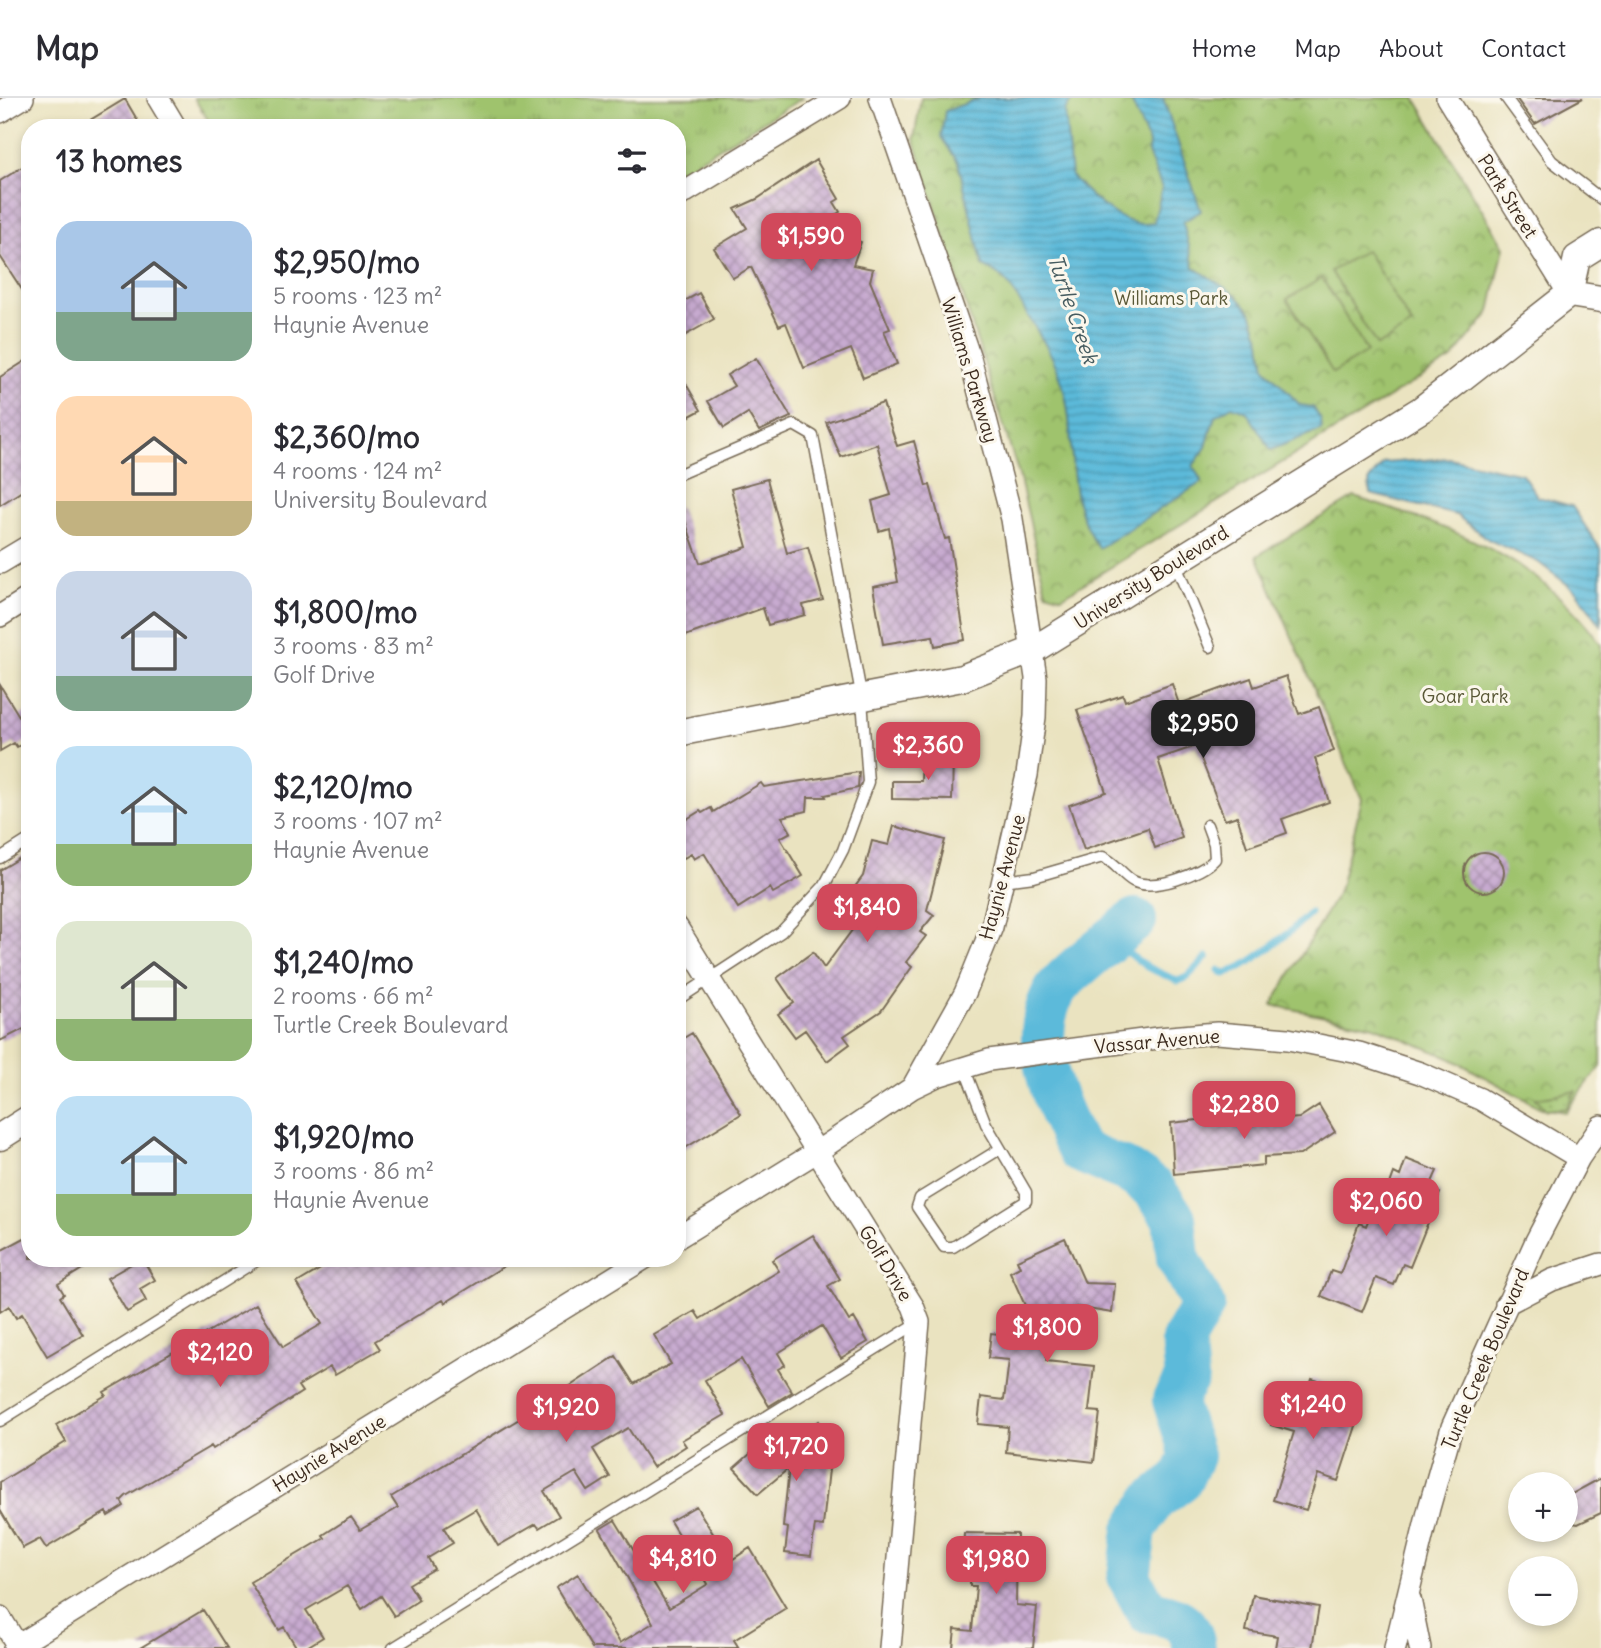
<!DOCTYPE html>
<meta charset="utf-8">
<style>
body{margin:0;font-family:Delius,sans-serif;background:#f2f2f3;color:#2b2b33;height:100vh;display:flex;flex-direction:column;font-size:26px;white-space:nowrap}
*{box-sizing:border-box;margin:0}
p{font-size:23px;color:#7c7c81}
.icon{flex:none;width:38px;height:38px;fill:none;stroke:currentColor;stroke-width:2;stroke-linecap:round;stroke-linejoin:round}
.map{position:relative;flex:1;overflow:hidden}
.drawer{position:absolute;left:21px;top:21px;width:665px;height:1148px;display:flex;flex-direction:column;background:#fff;border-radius:28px;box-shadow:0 4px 10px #0003}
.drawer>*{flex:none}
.buttons{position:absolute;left:1508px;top:1374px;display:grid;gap:14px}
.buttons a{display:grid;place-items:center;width:70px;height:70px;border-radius:50%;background:#fff;box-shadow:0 4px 10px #0003;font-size:35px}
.price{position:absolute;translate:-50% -60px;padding:0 16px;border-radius:14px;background:#d1495b;color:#fff;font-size:23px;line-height:46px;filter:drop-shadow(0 2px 4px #0008)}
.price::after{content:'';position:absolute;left:50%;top:42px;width:21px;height:16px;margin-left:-10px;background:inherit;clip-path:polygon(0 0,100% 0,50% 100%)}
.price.active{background:#222;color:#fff}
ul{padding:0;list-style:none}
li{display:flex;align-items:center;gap:21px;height:175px;padding:0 35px}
li span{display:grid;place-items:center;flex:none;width:196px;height:140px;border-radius:21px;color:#555}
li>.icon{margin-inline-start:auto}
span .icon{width:84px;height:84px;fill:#fffc;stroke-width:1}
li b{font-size:30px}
h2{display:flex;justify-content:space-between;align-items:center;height:84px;padding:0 35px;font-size:30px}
header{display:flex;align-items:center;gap:42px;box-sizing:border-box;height:98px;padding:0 35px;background:#fff;border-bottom:2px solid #e1e1e2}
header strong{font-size:33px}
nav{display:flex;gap:38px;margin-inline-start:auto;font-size:24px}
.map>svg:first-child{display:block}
.grass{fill:url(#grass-tufts);stroke:#6d7646;stroke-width:2}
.park{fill:url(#park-crowns);stroke:#6d7646;stroke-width:2}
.garden{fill:url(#garden-dots);stroke:#6d7646;stroke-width:2}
.pitch{fill:#9fc36d;stroke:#6d7646;stroke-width:2}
.water{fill:url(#water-rules);stroke:#4b727c;stroke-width:2}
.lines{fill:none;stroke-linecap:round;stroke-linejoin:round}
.stream{stroke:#5bbada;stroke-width:7}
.river{stroke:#5bbada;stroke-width:44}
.building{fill:url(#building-cross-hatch)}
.service-casing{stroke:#786b57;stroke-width:13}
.minor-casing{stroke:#786b57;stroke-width:24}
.tertiary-casing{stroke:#786b57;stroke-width:29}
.service{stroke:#fff;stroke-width:10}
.minor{stroke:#fff;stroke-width:21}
.tertiary{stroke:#fff;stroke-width:26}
.labels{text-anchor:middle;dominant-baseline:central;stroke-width:6;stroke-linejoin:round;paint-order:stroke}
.street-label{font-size:19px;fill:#3b2a1e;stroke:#fbf7ec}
.park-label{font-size:19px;fill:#595836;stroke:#fbf7ec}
.water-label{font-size:21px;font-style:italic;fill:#465c60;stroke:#fbf7ec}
</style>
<header>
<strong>Map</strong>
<nav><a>Home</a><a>Map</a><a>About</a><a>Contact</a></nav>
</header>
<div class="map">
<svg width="1601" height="1550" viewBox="0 0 1601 1550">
<defs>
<pattern id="grass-tufts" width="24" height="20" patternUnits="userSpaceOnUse" patternTransform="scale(1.75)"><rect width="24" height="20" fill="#9fc36d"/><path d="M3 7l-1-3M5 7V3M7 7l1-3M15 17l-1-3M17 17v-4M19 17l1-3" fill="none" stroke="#839f59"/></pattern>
<pattern id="park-crowns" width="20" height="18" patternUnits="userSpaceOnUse" patternTransform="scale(1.75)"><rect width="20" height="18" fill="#9fc36d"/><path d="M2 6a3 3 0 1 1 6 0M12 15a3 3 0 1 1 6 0" fill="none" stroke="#839f59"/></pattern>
<pattern id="garden-dots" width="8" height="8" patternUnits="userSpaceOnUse" patternTransform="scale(1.75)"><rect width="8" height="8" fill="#9fc36d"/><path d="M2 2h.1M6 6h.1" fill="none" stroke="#839f59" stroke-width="1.8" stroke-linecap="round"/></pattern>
<pattern id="water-rules" width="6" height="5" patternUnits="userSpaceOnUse" patternTransform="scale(1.75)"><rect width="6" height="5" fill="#5bbada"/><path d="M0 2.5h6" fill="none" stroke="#4c97b0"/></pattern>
<pattern id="building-cross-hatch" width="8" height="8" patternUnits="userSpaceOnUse" patternTransform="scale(1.75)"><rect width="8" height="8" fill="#c7aad0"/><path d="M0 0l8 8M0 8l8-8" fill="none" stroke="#a38ba8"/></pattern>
</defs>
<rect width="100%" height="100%" fill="#fbf7ec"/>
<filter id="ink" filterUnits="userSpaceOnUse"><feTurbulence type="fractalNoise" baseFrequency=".0143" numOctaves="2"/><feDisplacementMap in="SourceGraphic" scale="14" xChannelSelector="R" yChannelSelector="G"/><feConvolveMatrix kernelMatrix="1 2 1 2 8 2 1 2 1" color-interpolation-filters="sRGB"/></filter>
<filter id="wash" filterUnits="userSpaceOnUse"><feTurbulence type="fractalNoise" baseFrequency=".00686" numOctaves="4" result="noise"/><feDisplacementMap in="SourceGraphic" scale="28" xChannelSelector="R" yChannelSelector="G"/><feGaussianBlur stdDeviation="1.57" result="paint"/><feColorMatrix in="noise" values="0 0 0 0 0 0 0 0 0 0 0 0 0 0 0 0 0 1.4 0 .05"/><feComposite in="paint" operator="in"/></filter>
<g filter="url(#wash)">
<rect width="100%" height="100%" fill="#eae3c0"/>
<path class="grass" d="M 194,0 L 802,0 L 677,75 L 677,30 L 213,30 Z"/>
<path class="park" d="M 921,0 L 1415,0 L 1504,149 L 1490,214 L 1453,260 L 1062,499 L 1046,494 L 1019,377 L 914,41 Z
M 1354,399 C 1452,430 1538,458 1601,546 L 1601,968 L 1565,1014 L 1541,1010 L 1452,961 L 1374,928 L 1272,907 L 1339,793 L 1362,701 L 1257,458 Z"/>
<path class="garden" d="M 1576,993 L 1566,1010 L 1546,1012 L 1536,1000 Z"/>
<path class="pitch" d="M 1366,152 L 1412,227 L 1377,248 L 1331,173 Z
M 1322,180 L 1367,254 L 1333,275 L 1287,201 Z"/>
<path class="water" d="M 981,0 L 1073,0 L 1065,13 L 1071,78 C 1089,98 1128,135 1154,124 L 1162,90 L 1148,55 L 1149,45 L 1130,0 L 1163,0 L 1201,113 L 1183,124 L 1194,169 L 1236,197 L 1251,214 L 1261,243 L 1265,270 L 1300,307 L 1313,309 L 1321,322 L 1322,331 L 1271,352 L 1247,314 L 1232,308 L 1215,318 L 1206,349 L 1193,368 L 1202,384 L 1099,450 C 1061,399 1079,342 1062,285 C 1055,260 1041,239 1028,218 C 1013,193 1010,181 983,168 L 958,64 L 941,39 L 945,13 Z
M 1449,360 L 1522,376 L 1538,399 L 1572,408 L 1601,452 L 1601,527 L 1576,493 L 1538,464 L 1489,442 L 1456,417 L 1370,396 L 1369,382 L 1384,365 Z"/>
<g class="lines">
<path class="stream" d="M 1111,843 L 1147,869 L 1178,883 L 1187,879 L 1207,859
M 1219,872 L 1224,876 C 1247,871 1292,833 1310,815"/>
<path class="river" d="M 1135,822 C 1119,836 1062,879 1054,894 C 1027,944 1055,1006 1079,1053 L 1128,1073 L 1153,1090 L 1174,1120 L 1178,1160 L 1203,1207 L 1183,1242 L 1187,1280 L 1174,1302 L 1192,1358 L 1181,1382 L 1153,1403 L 1135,1432 L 1129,1479 L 1148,1514 C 1172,1517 1192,1523 1194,1550"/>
</g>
<g id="blocks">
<path class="building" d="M 1516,0 L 1583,0 L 1535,26 Z
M 125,1 L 142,30 L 77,30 Z
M 816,62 L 839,101 L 834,104 L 840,114 L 815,128 L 861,144 L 853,167 L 873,171 L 870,183 L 890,231 L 884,233 L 897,266 L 863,280 L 851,251 L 804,270 L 786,225 L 779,228 L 751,169 L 733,180 L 714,150 L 747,130 L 735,111 L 757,101 Z
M 30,64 L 30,204 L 0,158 L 0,83 Z
M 699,195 L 714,221 L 677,242 L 677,207 Z
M 30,260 L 30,388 L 0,407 L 0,279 Z
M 756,260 L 791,319 L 759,333 L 748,315 L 724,330 L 708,303 L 734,288 L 727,277 Z
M 677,270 L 701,312 L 677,325 Z
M 883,305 L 897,348 L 914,343 L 926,388 L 930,387 L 945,441 L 949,440 L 965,542 L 935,548 L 933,538 L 883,546 L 873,489 L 898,484 L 889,430 L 879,433 L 872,403 L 891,397 L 877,346 L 841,359 L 826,324 Z
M 767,381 L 787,455 L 808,449 L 823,502 L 803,507 L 805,517 L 768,527 L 763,510 L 677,541 L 677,409 L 680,409 L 700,465 L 747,449 L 731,391 Z
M 1286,578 L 1299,616 L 1319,609 L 1334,653 L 1315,660 L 1329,704 L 1282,721 L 1287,735 L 1247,749 L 1237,718 L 1225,722 L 1196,648 L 1158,661 L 1182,740 L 1155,750 L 1148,730 L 1084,752 L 1069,707 L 1106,694 L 1077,612 L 1123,597 L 1125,603 L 1172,586 L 1179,606 L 1251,580 L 1254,589 Z
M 0,587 L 19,618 L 30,612 L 30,641 L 17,649 L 14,645 L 0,653 Z
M 922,659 L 953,660 L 952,702 L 892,701 L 892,683 L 921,683 Z
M 859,674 L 858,690 L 825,697 L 826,699 L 808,699 L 807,713 L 782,719 L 791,734 L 780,740 L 803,778 L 773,795 L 770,790 L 738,810 L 704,755 L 694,761 L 691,756 L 684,760 L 677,750 L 677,727 L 700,713 L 702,715 L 711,710 L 713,714 L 761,685 L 764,689 Z
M 894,728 L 945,742 L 927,812 L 934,817 L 920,834 L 926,838 L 906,864 L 912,869 L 881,913 L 844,938 L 850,946 L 827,963 L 805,932 L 795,939 L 778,916 L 794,905 L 777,880 L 813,854 L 824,870 L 864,816 L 845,802 L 863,778 L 872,743 L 889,747 Z
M1464 774a20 20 0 1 1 40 0a20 20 0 1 1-40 0Z
M 30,754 L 30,928 L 0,943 L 0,772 Z
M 692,935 L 741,1016 L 677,1055 L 677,944 Z
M 1319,1007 L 1335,1034 L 1300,1057 L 1264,1059 L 1264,1067 L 1174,1076 L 1171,1025 L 1225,1019 L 1225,1021 L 1264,1019 L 1264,1023 L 1299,1020 Z
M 1406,1061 L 1437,1073 L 1429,1091 L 1440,1095 L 1410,1169 L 1403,1166 L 1394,1187 L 1376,1180 L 1362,1214 L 1321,1198 L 1331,1173 L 1340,1176 L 1359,1125 L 1366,1128 L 1376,1102 L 1383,1105 L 1394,1075 L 1400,1078 Z
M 30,1137 L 30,1160 L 100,1160 L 58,1186 L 64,1196 L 60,1199 L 83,1237 L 47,1258 L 22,1216 L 16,1220 L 9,1208 L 0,1214 L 0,1153 Z
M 813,1137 L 840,1181 L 828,1188 L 849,1223 L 854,1220 L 868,1244 L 841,1260 L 822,1228 L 778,1255 L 785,1267 L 778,1271 L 792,1294 L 769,1308 L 741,1261 L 705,1282 L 725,1317 L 682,1342 L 686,1348 L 653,1369 L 628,1330 L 593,1351 L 610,1379 L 588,1393 L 576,1374 L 544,1393 L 559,1418 L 539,1430 L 536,1426 L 498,1448 L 476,1411 L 444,1430 L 453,1445 L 428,1460 L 434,1471 L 409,1486 L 419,1502 L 394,1518 L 381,1498 L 362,1511 L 347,1488 L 306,1512 L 323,1539 L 305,1550 L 297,1550 L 284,1529 L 279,1532 L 250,1484 L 325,1440 L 323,1437 L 351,1419 L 360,1432 L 398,1410 L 391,1399 L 534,1312 L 616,1258 L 634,1286 L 671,1266 L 654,1237 L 695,1213 L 700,1221 L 779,1173 L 772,1162 Z
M 1065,1140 L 1085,1185 L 1115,1186 L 1112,1215 L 1076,1209 L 1051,1220 L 1046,1263 L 1094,1268 L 1089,1313 L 1100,1314 L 1094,1364 L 1006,1354 L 1008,1329 L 978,1326 L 981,1299 L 1004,1302 L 1009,1262 L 988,1260 L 991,1235 L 1040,1241 L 1010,1174 L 1020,1169 L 1017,1162 Z
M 142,1160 L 155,1182 L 140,1191 L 146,1203 L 127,1214 L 107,1180 Z
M 339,1160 L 517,1160 L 445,1205 L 443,1202 L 375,1243 L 380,1251 L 335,1277 L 330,1269 L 298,1288 L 302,1294 L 213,1351 L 211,1348 L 126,1398 L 121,1403 L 124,1408 L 108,1418 L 106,1414 L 46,1450 L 40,1441 L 23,1450 L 0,1412 L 0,1384 L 66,1344 L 56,1327 L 106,1297 L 104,1294 L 256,1206 L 283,1249 L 322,1226 L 297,1185 Z
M 1312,1281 L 1353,1294 L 1344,1324 L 1356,1328 L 1338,1383 L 1318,1376 L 1306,1412 L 1273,1402 L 1294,1334 L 1271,1327 L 1279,1302 L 1303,1310 Z
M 819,1323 L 832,1343 L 823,1428 L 815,1427 L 811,1458 L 785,1455 L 788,1430 L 783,1429 L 789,1370 L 758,1396 L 734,1370 L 759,1348 L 795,1351 L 792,1345 Z
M 1601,1380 L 1601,1415 L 1578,1426 L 1573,1425 L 1566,1410 L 1566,1399 Z
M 696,1408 L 730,1463 L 750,1450 L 786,1510 L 734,1542 L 739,1550 L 592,1550 L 556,1490 L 578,1476 L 620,1545 L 653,1525 L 600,1431 L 615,1422 L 669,1510 L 708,1486 L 670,1423 Z
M 964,1435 L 1017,1436 L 1016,1507 L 1037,1509 L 1033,1550 L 953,1550 L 955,1531 L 972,1533 L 976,1488 L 970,1488 L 971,1455 L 963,1455 Z
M 1253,1497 L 1319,1509 L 1312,1550 L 1275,1550 L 1277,1538 L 1246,1533 Z
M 203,1512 L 227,1550 L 140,1550 Z"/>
</g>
</g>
<g filter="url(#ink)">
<use href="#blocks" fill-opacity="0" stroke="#786b57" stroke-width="2"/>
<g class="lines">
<defs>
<path id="service" d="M 1506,0 L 1552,63 L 1601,101
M 677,377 L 794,327 L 813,338 L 862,601 L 868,684 L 843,752 L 824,788 L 781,834 L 677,902
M 1175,465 L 1210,549
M 0,760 L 30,741
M 1003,783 L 1034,779 L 1103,759 C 1116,765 1122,777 1133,783 C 1152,794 1202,776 1215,761 L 1214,746 L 1207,727
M 964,969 L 986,1026 L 1026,1094 L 1026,1103 L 953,1149 L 944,1149 L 917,1109 L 920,1100 L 1000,1051
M 0,1323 L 261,1160
M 393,1550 L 919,1224"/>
<path id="minor" d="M 158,0 L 176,30
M 880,0 L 970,260 L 1012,421 L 1036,580 L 1035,619 L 1027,677 L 992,829 L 965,895 L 912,990
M 1447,0 L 1569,196
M 0,14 L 23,0
M 677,99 L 840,0
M 0,465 L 30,447
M 0,518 L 30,499
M 677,829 L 913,1208 L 919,1224 L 890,1550
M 677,1140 L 818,1053 L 912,990 L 937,978 L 989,962 L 1158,940 L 1217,935 L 1288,941 L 1359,955 L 1420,975 L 1480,1001 L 1579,1060
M 1506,1206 L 1552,1182 L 1601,1166
M 1410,1501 L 1420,1550
M 0,1519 L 19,1550
M 14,1550 L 645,1160
M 1395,1550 L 1429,1410 L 1452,1329 L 1536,1143 L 1579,1060 L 1601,1028"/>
<path id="tertiary" d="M 1569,196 L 1601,201
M 677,635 L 962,580 L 1033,552 L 1422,311 L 1569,196 L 1577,160 L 1601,145
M 0,1039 L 30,1020"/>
</defs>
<use href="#service" class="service-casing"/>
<use href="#minor" class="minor-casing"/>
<use href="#tertiary" class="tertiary-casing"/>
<use href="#service" class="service"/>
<use href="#minor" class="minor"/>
<use href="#tertiary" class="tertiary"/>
</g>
</g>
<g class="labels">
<g class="street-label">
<text transform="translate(1508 98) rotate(58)">Park Street</text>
<text transform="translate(970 272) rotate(73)">Williams Parkway</text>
<text transform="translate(1151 479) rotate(-32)">University Boulevard</text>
<text transform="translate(1002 779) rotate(-75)">Haynie Avenue</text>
<text transform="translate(1157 943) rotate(-5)">Vassar Avenue</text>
<text transform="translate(886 1165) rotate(59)">Golf Drive</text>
<text transform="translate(1485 1261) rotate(-67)">Turtle Creek Boulevard</text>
<text transform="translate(329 1355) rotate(-32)">Haynie Avenue</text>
</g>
<g class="park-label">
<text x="1171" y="200">Williams Park</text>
<text x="1465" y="598">Goar Park</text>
</g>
<g class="water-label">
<text transform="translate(1073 211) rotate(71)">Turtle Creek</text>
</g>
</g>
</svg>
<div class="buttons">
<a>+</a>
<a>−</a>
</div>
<b class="price" style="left:811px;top:175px">$1,590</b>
<b class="price active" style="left:1203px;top:662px">$2,950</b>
<b class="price" style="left:928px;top:684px">$2,360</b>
<b class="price" style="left:867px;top:846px">$1,840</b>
<b class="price" style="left:1244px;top:1043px">$2,280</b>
<b class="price" style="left:1386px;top:1140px">$2,060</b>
<b class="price" style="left:1047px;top:1266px">$1,800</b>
<b class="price" style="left:220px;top:1291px">$2,120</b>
<b class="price" style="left:1313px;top:1343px">$1,240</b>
<b class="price" style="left:566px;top:1346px">$1,920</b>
<b class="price" style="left:796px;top:1385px">$1,720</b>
<b class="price" style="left:683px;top:1497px">$4,810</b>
<b class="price" style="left:996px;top:1498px">$1,980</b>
<section class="drawer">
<h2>13 homes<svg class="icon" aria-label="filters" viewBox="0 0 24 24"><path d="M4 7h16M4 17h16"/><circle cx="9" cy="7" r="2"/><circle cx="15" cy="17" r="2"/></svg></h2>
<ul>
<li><span style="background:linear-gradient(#a9c7e8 65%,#7fa58c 0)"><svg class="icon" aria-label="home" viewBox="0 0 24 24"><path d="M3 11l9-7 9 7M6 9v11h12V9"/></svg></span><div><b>$2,950/mo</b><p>5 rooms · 123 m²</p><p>Haynie Avenue</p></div></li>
<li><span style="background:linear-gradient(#ffd9b3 75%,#c2b280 0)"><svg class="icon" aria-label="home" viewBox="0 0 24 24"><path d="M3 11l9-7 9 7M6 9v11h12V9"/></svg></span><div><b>$2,360/mo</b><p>4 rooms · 124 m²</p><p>University Boulevard</p></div></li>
<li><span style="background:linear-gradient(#c9d6e8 75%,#7fa58c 0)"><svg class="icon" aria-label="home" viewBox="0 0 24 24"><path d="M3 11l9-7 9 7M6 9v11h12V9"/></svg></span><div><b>$1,800/mo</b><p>3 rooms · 83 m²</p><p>Golf Drive</p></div></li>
<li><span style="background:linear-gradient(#bfe0f5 70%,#8fb573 0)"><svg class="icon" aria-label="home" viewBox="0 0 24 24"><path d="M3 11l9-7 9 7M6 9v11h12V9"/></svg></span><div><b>$2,120/mo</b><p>3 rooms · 107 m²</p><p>Haynie Avenue</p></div></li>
<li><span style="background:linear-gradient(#dfe7d0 70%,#8fb573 0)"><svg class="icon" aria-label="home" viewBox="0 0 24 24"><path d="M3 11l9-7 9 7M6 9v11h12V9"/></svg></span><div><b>$1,240/mo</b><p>2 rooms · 66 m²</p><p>Turtle Creek Boulevard</p></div></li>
<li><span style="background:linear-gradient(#bfe0f5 70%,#8fb573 0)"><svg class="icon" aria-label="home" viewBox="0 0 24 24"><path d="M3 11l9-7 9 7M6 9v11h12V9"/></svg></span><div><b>$1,920/mo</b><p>3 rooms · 86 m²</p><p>Haynie Avenue</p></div></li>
</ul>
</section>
</div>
